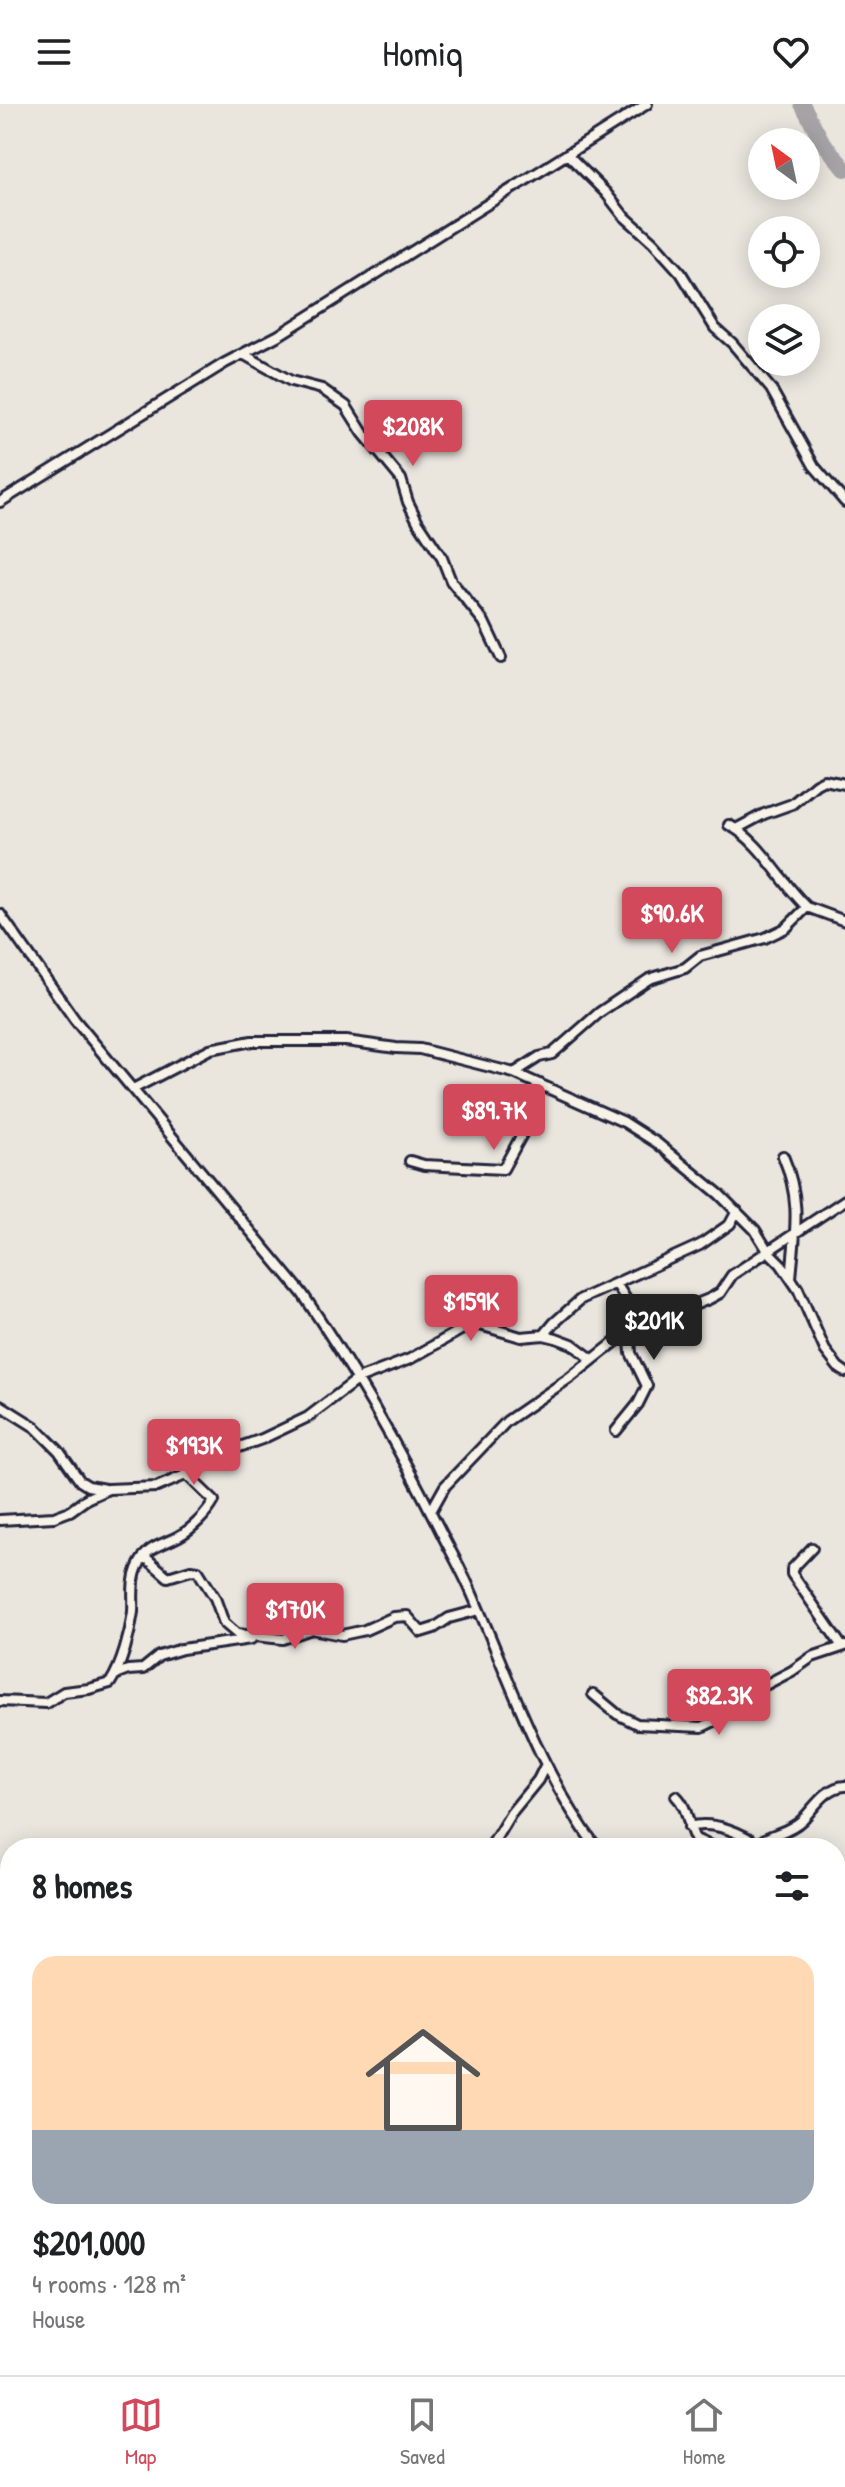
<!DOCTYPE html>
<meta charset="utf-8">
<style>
body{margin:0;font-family:"Patrick Hand",sans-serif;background:#f2f2f2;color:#202124;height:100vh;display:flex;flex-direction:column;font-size:30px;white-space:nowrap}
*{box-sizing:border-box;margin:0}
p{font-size:26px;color:#757577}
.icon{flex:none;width:44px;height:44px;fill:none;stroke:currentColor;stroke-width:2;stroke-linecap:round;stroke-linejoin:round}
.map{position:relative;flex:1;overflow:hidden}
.details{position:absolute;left:0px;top:1734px;width:846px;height:538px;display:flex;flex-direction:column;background:#fff;border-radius:32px 32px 0 0;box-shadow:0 4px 20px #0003}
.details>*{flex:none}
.needle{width:52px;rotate:327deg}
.controls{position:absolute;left:748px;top:24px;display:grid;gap:16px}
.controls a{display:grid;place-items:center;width:72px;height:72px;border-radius:50%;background:#fff;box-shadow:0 4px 20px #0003;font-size:40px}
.price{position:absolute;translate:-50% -68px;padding:0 18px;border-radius:8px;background:#d1495b;color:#fff;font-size:26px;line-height:52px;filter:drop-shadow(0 2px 4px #0008)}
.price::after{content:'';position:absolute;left:50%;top:48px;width:24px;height:18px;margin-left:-12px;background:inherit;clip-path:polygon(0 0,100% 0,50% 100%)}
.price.on{background:#222;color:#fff}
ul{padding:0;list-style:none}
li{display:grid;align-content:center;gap:16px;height:424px;padding:0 32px}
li+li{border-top:2px solid #e0e0e0}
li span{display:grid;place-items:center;height:248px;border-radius:24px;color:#555}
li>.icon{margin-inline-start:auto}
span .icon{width:144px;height:144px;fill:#fffc;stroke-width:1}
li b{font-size:34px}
h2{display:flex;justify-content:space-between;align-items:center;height:96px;padding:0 32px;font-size:34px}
header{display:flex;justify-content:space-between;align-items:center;height:104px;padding:0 32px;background:#fff;font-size:36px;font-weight:600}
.menu{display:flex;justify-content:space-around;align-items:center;height:112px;border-top:2px solid #e0e0e0;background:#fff;font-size:22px;color:#757577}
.menu a{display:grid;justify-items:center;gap:4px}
.menu .on{color:#d1495b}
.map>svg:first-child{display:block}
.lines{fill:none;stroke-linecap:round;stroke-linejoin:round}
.river{stroke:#a6a3a6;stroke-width:16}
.street-casing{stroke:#22223b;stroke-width:14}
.street{stroke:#f7f3e8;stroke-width:8}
</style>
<header><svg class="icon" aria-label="menu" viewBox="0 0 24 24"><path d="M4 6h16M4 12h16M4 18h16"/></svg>Homiq<svg class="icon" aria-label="heart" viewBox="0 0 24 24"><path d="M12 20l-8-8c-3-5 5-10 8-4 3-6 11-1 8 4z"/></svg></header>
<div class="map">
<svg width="845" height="2271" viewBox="0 0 845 2271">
<rect width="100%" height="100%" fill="#eae6de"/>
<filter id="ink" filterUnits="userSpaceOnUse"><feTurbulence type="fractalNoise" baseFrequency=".0125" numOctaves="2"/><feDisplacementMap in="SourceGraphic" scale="16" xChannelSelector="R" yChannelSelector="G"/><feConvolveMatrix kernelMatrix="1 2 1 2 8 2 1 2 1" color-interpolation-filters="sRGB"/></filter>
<g filter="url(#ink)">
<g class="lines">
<path class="river" d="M 802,0 L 822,37 L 845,65"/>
<defs>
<path id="street" d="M 567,50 L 606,89 L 623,111 L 653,138 L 681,169 L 715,224 L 732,239 L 771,285 L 814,362 L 845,398
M 243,250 L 291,277 L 322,285 L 346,302 L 363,329 L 401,375 L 408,398 L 418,418 L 442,454 L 451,477 L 484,518 L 501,554
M 0,398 L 225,259 L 279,231 L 647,0
M 729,721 C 761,737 781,779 807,803
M 736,725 L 764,710 L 792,700 L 816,680 L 824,676 L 845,680
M 0,810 L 75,916 L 302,1189 C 354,1265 400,1346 442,1430 C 451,1448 461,1465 469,1483 C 509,1572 538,1666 597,1744
M 514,969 L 539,953 L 552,950 L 600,908 L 649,875 L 685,864 L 700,852 L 765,834 L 786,824 L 807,803 L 845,817
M 133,985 L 210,945 L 252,937 L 346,937 L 396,944 L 420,945 L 514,969 L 624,1018 L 657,1039 L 719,1090 L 755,1126 L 768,1147 L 781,1160 L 798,1185 L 825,1246 L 838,1263 L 845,1268
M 783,1052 C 802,1097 795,1127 791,1174
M 410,1057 L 424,1061 L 503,1065 L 526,1023 L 540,980
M 544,1231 L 554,1219 L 581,1195 L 700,1141 L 730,1120 L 737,1107
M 0,1301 L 35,1323 L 59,1347 L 80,1377 L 88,1382 L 105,1385
M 616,1327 L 638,1300 L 647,1282 L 631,1249 L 627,1197 L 617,1181
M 431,1407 L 445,1382 L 507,1317 L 571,1273 L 643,1216 L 669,1211 L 709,1195 L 720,1189 L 732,1171 L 845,1096
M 0,1416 L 54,1413 L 70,1407 L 88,1394 L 108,1385 L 157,1383 L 197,1366 L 214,1352 L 262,1335 L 308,1313 L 358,1275 L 410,1255 L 466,1223 L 480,1221 L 521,1233 L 544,1231 L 556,1234 L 572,1240 L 592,1255
M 812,1444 L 792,1465 L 792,1470 L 841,1541
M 144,1452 L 168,1473 L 191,1466 L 198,1467 L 215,1494 L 224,1519 L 237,1530 L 283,1535 L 312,1525 L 342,1531 L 365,1526 L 394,1513 L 407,1512 L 421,1528 L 434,1524 L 449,1514 L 479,1506
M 115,1571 L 128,1566 L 143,1565 L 159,1552 L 182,1545 L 251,1535
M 593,1590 L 617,1610 L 637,1620 L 702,1623 L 719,1615 L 744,1592 L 792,1567 L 812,1553 L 845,1542
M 0,1597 L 46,1599 L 64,1588 L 89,1585 L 110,1579 C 122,1561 130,1530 133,1508 C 134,1494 131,1479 137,1465 C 147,1441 159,1443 179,1432 C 192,1425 207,1410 214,1397 L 185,1369
M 676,1692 C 688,1703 687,1720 695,1735 L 715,1744
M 689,1723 C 714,1716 743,1729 763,1744
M 490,1744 L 511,1709 L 538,1676 L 546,1660
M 753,1744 C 767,1729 788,1730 802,1716 C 814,1704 826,1683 845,1682
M 836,1854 L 845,1848
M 836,1938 L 845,1942
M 836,2075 L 845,2073
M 467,2262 L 471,2271
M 342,2271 L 362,2262
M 420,2271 L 427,2262"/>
</defs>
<use href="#street" class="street-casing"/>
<use href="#street" class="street"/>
</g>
</g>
</svg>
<div class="controls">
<a><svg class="needle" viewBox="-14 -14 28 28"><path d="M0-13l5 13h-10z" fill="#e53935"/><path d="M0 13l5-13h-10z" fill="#757577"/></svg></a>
<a><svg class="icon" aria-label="locate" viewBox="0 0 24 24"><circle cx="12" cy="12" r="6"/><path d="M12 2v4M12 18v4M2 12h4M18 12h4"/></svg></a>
<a><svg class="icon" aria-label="layers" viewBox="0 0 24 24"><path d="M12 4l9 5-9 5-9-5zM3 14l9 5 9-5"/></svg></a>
</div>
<b class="price" style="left:413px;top:364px">$208K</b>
<b class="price" style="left:672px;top:851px">$90.6K</b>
<b class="price" style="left:494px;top:1048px">$89.7K</b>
<b class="price" style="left:471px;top:1239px">$159K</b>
<b class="price on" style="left:654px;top:1258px">$201K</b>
<b class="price" style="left:194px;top:1383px">$193K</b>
<b class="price" style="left:295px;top:1547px">$170K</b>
<b class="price" style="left:719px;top:1633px">$82.3K</b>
<section class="details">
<h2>8 homes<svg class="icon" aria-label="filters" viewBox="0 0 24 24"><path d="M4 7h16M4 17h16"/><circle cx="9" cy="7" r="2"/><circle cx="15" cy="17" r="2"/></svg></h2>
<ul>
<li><span style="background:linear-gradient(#ffd9b3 70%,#9aa5b1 0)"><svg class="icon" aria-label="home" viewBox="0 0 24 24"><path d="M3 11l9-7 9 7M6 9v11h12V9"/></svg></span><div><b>$201,000</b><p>4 rooms · 128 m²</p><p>House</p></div></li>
</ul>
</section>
</div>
<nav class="menu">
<a class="on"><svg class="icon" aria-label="map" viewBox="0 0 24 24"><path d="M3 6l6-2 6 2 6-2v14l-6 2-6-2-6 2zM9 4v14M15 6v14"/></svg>Map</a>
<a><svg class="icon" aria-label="saved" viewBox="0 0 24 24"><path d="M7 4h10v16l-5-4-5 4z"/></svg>Saved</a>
<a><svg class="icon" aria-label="home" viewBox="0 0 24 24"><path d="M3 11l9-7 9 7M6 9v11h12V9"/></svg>Home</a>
</nav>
